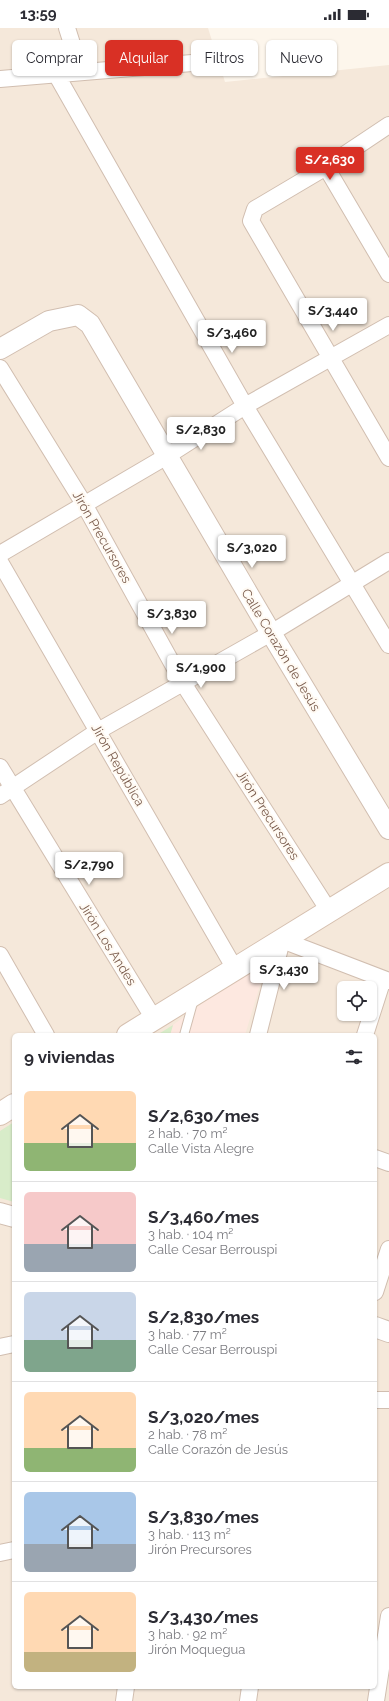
<!DOCTYPE html>
<html lang="es">
<meta charset="utf-8">
<style>
body{margin:0;font-family:Raleway,sans-serif;background:#f2f2f3;color:#2b2b33;height:100vh;display:flex;flex-direction:column;font-size:15px;white-space:nowrap}
*{box-sizing:border-box;margin:0}
p{font-size:13px;color:#7c7c81}
.icon{flex:none;width:22px;height:22px;fill:none;stroke:currentColor;stroke-width:2;stroke-linecap:round;stroke-linejoin:round}
.map{position:relative;flex:1;overflow:hidden}
.sheet{position:absolute;left:12px;top:1005px;width:365px;height:656px;display:flex;flex-direction:column;background:#fff;border-radius:6px;box-shadow:0 1px 3px #0004}
.sheet>*{flex:none}
.banner{position:absolute;left:12px;top:12px;width:365px;height:36px;display:flex;gap:8px}
.tools{position:absolute;left:337px;top:953px;display:grid;gap:8px}
.tools a{display:grid;place-items:center;width:40px;height:40px;border-radius:6px;background:#fff;box-shadow:0 1px 3px #0004;font-size:20px}
.price{position:absolute;translate:-50% -34px;padding:0 9px;border-radius:4px;background:#fff;color:#222;font-size:13px;line-height:26px;filter:drop-shadow(0 1px 2px #0008)}
.price::after{content:'';position:absolute;left:50%;top:24px;width:12px;height:9px;margin-left:-6px;background:inherit;clip-path:polygon(0 0,100% 0,50% 100%)}
.price.selected{background:#d93025;color:#fff}
ul{padding:0;list-style:none}
li{display:flex;align-items:center;gap:12px;height:100px;padding:0 12px}
li+li{border-top:1px solid #e1e1e2}
li span{display:grid;place-items:center;flex:none;width:112px;height:80px;border-radius:6px;color:#555}
li>.icon{margin-inline-start:auto}
span .icon{width:48px;height:48px;fill:#fffc;stroke-width:1}
li b{font-size:17px}
h2{display:flex;justify-content:space-between;align-items:center;height:48px;padding:0 12px;font-size:17px}
.tag{padding:0 14px;border-radius:6px;background:#fff;box-shadow:0 1px 3px #0004;font-size:14px;line-height:36px}
.tag.selected{background:#d93025;color:#fff}
.status{display:flex;justify-content:space-between;align-items:center;height:28px;padding:0 20px;background:#fff;direction:ltr}
.status svg{height:11px;fill:currentColor}
.map>svg:first-child{display:block}
.residential{fill:#f5e8da;fill-rule:evenodd}
.commercial{fill:#fde8e0}
.green{fill:#d8ecc9}
.lines{fill:none;stroke-linecap:round;stroke-linejoin:round}
.service-casing{stroke:#d1beb0;stroke-width:10}
.minor-casing{stroke:#d1beb0;stroke-width:18}
.tertiary-casing{stroke:#d1beb0;stroke-width:22}
.secondary-casing{stroke:#d6c0b0;stroke-width:24}
.service{stroke:#fff;stroke-width:8}
.minor{stroke:#fff;stroke-width:16}
.tertiary{stroke:#fff;stroke-width:20}
.secondary{stroke:#fff;stroke-width:22}
.labels{text-anchor:middle;dominant-baseline:central;stroke-width:4;stroke-linejoin:round;paint-order:stroke}
.street-label{font-size:13px;fill:#7a5c4d;stroke:#fffaf3}
</style>
<div class="status"><b>13:59</b><svg viewBox="0 0 49 12"><path d="M0 12V9h3v3zM5 12V6h3v6zM10 12V3h3v9zM15 12V0h3v12zM26 1h20v11H26zM47 4h2v5h-2z"/></svg></div>
<div class="map">
<svg width="389" height="1673" viewBox="0 0 389 1673">
<rect width="100%" height="100%" fill="#fdf6ec"/>
<path class="residential" d="M 0,0 L 208,0 L 225,54 L 389,37 L 389,1673 L 0,1673 ZM 344,960 L 370,960 L 370,986 L 344,986 ZM 14,1007 L 375,1007 L 375,1659 L 14,1659 Z"/>
<path class="commercial" d="M 251,939 L 264,944 L 245,1007 L 170,1007 L 173,997 Z"/>
<path class="green" d="M 173,997 L 170,1007 L 157,1007 Z
M 14,1094 L 14,1174 L 0,1170 L 0,1103 Z"/>
<g class="lines">
<defs>
<path id="service" d="M 184,1007 L 194,971"/>
<path id="minor" d="M 67,0 L 81,44
M 56,46 L 245,378 L 389,617
M 0,51 L 228,32
M 389,97 L 326,139 L 255,181 L 251,193 L 389,430
M 326,139 L 389,246
M 0,340 L 84,476 L 183,655 L 329,883
M 0,526 L 167,428 L 245,378 L 389,297
M 0,534 L 235,941
M 0,739 L 154,991
M 0,768 L 98,703 L 271,605 L 389,533
M 0,927 L 46,1007
M 258,1007 L 282,912 L 389,953
M 365,1007 L 383,951
M 375,1130 L 389,1135
M 375,1264 L 389,1221
M 0,1319 L 14,1316
M 375,1372 L 389,1372
M 0,1525 L 14,1522
M 124,1673 L 126,1659
M 248,1673 L 250,1659
M 376,1673 L 389,1588"/>
<path id="tertiary" d="M 0,321 L 49,293 L 78,287 L 90,296 L 271,605 L 389,801
M 0,1185 L 14,1189
M 375,1299 L 389,1304"/>
<path id="secondary" d="M 128,1007 L 389,846
M 0,1086 L 14,1077"/>
</defs>
<use href="#service" class="service-casing"/>
<use href="#minor" class="minor-casing"/>
<use href="#tertiary" class="tertiary-casing"/>
<use href="#secondary" class="secondary-casing"/>
<use href="#service" class="service"/>
<use href="#minor" class="minor"/>
<use href="#tertiary" class="tertiary"/>
<use href="#secondary" class="secondary"/>
</g>
<g class="labels">
<g class="street-label">
<text transform="translate(102 509) rotate(60)">Jirón Precursores</text>
<text transform="translate(281 622) rotate(59)">Calle Corazón de Jesús</text>
<text transform="translate(118 737) rotate(60)">Jirón República</text>
<text transform="translate(268 787) rotate(57)">Jirón Precursores</text>
<text transform="translate(108 916) rotate(58)">Jirón Los Andes</text>
</g>
</g>
</svg>
<div class="tools">
<a><svg class="icon" aria-label="locate" viewBox="0 0 24 24"><circle cx="12" cy="12" r="6"/><path d="M12 2v4M12 18v4M2 12h4M18 12h4"/></svg></a>
</div>
<b class="price selected" style="left:330px;top:153px">S/2,630</b>
<b class="price" style="left:333px;top:304px">S/3,440</b>
<b class="price" style="left:232px;top:326px">S/3,460</b>
<b class="price" style="left:201px;top:423px">S/2,830</b>
<b class="price" style="left:252px;top:541px">S/3,020</b>
<b class="price" style="left:172px;top:607px">S/3,830</b>
<b class="price" style="left:201px;top:661px">S/1,900</b>
<b class="price" style="left:89px;top:858px">S/2,790</b>
<b class="price" style="left:284px;top:963px">S/3,430</b>
<div class="banner">
<a class="tag">Comprar</a>
<a class="tag selected">Alquilar</a>
<a class="tag">Filtros</a>
<a class="tag">Nuevo</a>
</div>
<section class="sheet">
<h2>9 viviendas<svg class="icon" aria-label="filters" viewBox="0 0 24 24"><path d="M4 7h16M4 17h16"/><circle cx="9" cy="7" r="2"/><circle cx="15" cy="17" r="2"/></svg></h2>
<ul>
<li><span style="background:linear-gradient(#ffd9b3 65%,#8fb573 0)"><svg class="icon" aria-label="home" viewBox="0 0 24 24"><path d="M3 11l9-7 9 7M6 9v11h12V9"/></svg></span><div><b>S/2,630/mes</b><p>2 hab. · 70 m²</p><p>Calle Vista Alegre</p></div></li>
<li><span style="background:linear-gradient(#f6c9c9 65%,#9aa5b1 0)"><svg class="icon" aria-label="home" viewBox="0 0 24 24"><path d="M3 11l9-7 9 7M6 9v11h12V9"/></svg></span><div><b>S/3,460/mes</b><p>3 hab. · 104 m²</p><p>Calle Cesar Berrouspi</p></div></li>
<li><span style="background:linear-gradient(#c9d6e8 60%,#7fa58c 0)"><svg class="icon" aria-label="home" viewBox="0 0 24 24"><path d="M3 11l9-7 9 7M6 9v11h12V9"/></svg></span><div><b>S/2,830/mes</b><p>3 hab. · 77 m²</p><p>Calle Cesar Berrouspi</p></div></li>
<li><span style="background:linear-gradient(#ffd9b3 70%,#8fb573 0)"><svg class="icon" aria-label="home" viewBox="0 0 24 24"><path d="M3 11l9-7 9 7M6 9v11h12V9"/></svg></span><div><b>S/3,020/mes</b><p>2 hab. · 78 m²</p><p>Calle Corazón de Jesús</p></div></li>
<li><span style="background:linear-gradient(#a9c7e8 65%,#9aa5b1 0)"><svg class="icon" aria-label="home" viewBox="0 0 24 24"><path d="M3 11l9-7 9 7M6 9v11h12V9"/></svg></span><div><b>S/3,830/mes</b><p>3 hab. · 113 m²</p><p>Jirón Precursores</p></div></li>
<li><span style="background:linear-gradient(#ffd9b3 75%,#c2b280 0)"><svg class="icon" aria-label="home" viewBox="0 0 24 24"><path d="M3 11l9-7 9 7M6 9v11h12V9"/></svg></span><div><b>S/3,430/mes</b><p>3 hab. · 92 m²</p><p>Jirón Moquegua</p></div></li>
</ul>
</section>
</div>
